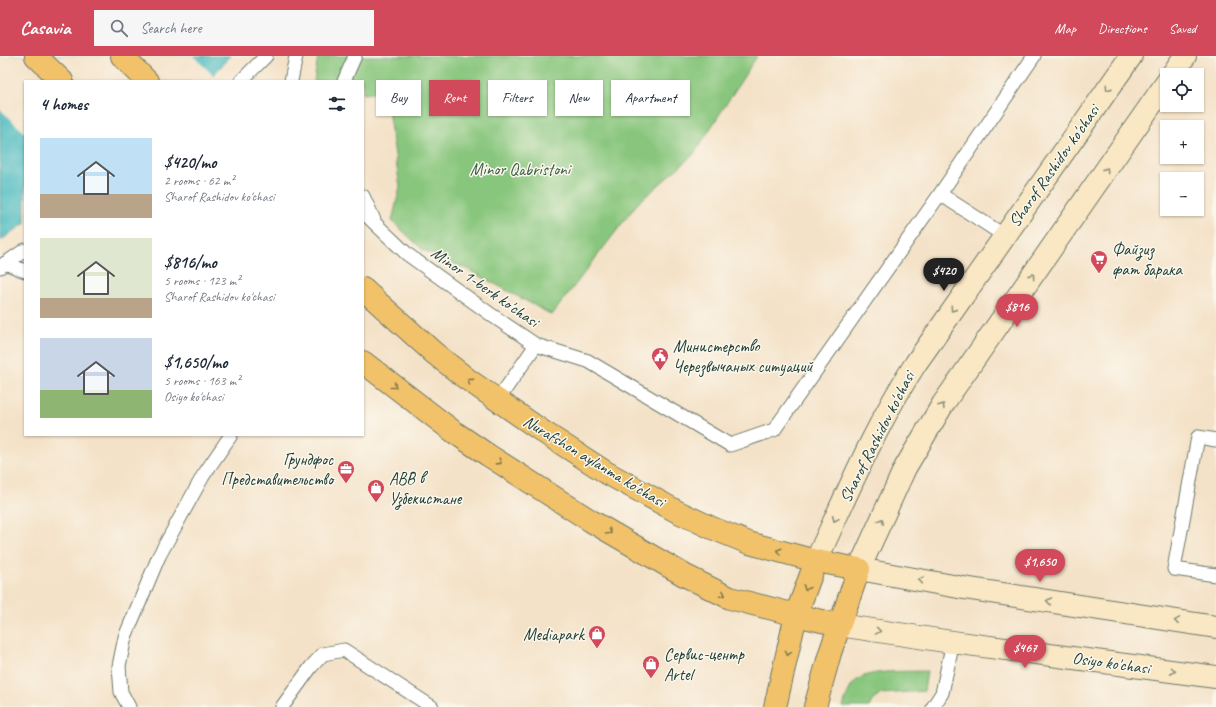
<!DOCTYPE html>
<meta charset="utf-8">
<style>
body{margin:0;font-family:Caveat,sans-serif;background:#f6f6f7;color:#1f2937;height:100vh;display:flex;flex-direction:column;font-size:15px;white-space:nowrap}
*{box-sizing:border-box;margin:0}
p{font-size:13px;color:#747a83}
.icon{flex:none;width:22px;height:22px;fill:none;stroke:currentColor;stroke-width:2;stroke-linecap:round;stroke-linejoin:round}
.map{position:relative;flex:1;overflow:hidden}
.panel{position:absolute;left:24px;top:24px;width:340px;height:356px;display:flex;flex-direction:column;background:#fff;border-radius:0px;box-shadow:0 1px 3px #0004}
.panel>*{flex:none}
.top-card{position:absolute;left:376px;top:24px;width:380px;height:36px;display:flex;gap:8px}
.controls{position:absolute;left:1160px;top:12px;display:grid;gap:8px}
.controls a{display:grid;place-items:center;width:44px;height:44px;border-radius:0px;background:#fff;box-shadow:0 1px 3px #0004;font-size:20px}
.price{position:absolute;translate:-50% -34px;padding:0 9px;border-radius:14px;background:#d1495b;color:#fff;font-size:13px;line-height:26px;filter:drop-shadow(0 1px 2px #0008)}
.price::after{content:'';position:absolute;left:50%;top:24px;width:12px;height:9px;margin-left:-6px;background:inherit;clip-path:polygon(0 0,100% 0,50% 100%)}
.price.on{background:#222;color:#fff}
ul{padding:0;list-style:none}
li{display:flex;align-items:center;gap:12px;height:100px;padding:0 16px}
li span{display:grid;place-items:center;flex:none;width:112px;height:80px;border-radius:0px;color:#555}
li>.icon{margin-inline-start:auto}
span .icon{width:48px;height:48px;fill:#fffc;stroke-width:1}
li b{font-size:17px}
h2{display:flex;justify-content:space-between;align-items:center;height:48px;padding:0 16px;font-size:17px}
.chip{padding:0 14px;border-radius:0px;background:#fff;box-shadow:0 1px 3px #0004;font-size:14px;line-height:36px}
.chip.on{background:#d1495b;color:#fff}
header{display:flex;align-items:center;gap:24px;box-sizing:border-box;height:56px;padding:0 20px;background:#d1495b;color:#fff}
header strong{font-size:19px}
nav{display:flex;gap:22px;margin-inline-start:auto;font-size:14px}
.search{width:280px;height:36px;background:#f6f6f7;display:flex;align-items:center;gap:10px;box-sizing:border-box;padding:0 14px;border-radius:0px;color:#747a83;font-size:15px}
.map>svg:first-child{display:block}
.green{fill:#88c67d;stroke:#548258}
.water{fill:#4ab9bf;stroke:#347b7a}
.pier{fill:#f4e2c8}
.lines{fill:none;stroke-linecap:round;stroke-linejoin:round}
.service-casing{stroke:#6a7768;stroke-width:15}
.secondary-casing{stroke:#6a7768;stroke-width:24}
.primary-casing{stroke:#6a7768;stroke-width:24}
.service{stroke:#fff;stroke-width:13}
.secondary{stroke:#fae7c3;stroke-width:22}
.primary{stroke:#f2c26a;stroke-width:22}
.oneway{stroke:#8c927c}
.oneway2{stroke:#7e794c}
.labels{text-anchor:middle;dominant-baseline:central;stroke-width:3;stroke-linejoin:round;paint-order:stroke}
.street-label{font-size:17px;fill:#1f3d34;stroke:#fbf7ec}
.park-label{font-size:17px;fill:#395f46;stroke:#fbf7ec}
.poi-label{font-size:17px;fill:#1f3d34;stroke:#fbf7ec;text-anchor:start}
</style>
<header>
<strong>Casavia</strong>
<div class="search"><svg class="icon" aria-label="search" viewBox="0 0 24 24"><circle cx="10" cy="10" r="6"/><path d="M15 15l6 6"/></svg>Search here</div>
<nav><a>Map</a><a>Directions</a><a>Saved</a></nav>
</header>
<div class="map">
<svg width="1216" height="651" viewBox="0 0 1216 651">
<rect width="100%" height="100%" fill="#fbf7ec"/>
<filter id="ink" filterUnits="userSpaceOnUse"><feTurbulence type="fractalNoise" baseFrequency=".025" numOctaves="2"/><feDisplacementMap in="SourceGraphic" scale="8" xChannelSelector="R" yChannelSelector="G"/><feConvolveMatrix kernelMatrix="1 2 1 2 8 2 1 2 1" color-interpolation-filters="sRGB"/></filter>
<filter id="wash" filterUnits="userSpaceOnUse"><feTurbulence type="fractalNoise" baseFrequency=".012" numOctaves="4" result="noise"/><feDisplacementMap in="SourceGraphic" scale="16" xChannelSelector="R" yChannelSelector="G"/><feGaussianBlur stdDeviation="0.9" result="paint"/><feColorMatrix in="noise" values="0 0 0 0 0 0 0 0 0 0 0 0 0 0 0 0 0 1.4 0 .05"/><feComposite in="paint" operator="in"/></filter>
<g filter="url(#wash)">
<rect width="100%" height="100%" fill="#f4e2c8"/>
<path class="green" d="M 318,0 L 757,0 L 694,98 L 637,148 L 552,259 L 469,214 L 423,194 L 392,165 L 400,131 L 385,35 L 363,38 L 363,25 L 314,25 Z
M 927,615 L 924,635 L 881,638 L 872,645 L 869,651 L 843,651 C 846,642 849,630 857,624 C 870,613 910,616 927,615 Z"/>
<path class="water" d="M 10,0 L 231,0 L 207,25 L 25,25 L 25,167 L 0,185 L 0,7 Z"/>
<path class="pier" d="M 6,0 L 193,0 L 214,20 L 210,25 L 25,25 L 25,77 L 0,53 L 0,5 Z"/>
</g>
<g filter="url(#ink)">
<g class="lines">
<defs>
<path id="service" d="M 241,25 L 266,0
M 291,25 L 296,0
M 344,25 L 355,0
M 363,140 L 374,164
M 363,156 L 407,198 L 493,260 L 536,289 L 497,345
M 1005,180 L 940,138 L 1034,0
M 5,207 L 25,215
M 0,211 L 25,194
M 536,289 L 588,305 L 730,389 L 774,374 L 940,138
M 1216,384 L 1198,381 L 1174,513 L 1216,519
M 129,651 L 121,636 L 119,610 L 125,581 L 159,500 L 203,420 L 231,379
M 282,651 L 311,611 L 323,598 L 344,594 L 432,651
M 933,651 L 942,637 L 953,586"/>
<path id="secondary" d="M 1172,19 L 1185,0
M 1167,26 L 943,348 L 905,412 L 859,513 L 964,532 L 1216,571
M 816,505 C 847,438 875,370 916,307 L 1131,0
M 839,569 L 945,585 L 1216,621"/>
<path id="primary" d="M 36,0 L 62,25
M 122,0 L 147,25
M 363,233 L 434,297 L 467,323 L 545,377 L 607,417 L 676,455 L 712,472 L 749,487 L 816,505 L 859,513 L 830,597 L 815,651
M 363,306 L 454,376 L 488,399 L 591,465 L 684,519 L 730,542 L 796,559 L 839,569
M 775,651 L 796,559 L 816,505"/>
</defs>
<use href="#service" class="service-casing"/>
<use href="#secondary" class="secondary-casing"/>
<use href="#primary" class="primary-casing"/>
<use href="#service" class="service"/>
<use href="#secondary" class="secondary"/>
<use href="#primary" class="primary"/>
</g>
<defs><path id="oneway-chevron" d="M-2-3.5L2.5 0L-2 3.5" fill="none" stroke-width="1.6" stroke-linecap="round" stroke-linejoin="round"/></defs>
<g class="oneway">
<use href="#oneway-chevron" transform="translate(1108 32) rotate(125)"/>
<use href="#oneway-chevron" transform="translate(1106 114) rotate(-55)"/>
<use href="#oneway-chevron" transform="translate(1032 220) rotate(-55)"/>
<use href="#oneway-chevron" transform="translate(953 253) rotate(125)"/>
<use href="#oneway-chevron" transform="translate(942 350) rotate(-58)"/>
<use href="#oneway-chevron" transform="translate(835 463) rotate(114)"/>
<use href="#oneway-chevron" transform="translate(881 465) rotate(-66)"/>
<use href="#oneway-chevron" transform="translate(921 524) rotate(-170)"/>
<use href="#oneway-chevron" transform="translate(1049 545) rotate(-171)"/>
<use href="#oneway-chevron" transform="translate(1177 565) rotate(-171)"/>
<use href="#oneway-chevron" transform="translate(878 575) rotate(9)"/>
<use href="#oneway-chevron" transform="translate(1173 615) rotate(7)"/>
</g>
<g class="oneway2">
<use href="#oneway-chevron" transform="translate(470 325) rotate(-144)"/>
<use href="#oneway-chevron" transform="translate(394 330) rotate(38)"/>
<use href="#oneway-chevron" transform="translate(499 406) rotate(33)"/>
<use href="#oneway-chevron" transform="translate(609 476) rotate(31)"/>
<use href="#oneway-chevron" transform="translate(779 495) rotate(-164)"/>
<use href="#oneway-chevron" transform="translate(806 532) rotate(111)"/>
<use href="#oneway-chevron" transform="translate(723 538) rotate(26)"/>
<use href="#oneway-chevron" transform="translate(788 597) rotate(103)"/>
</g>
</g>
<defs>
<symbol id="supermarket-pin" viewBox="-11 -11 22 30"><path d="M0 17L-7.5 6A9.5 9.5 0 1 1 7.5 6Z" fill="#d1495b" stroke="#fbf7ec"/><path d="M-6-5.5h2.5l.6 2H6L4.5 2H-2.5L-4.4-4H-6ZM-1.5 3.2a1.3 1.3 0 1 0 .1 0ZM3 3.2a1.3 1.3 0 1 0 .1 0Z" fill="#fff"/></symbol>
<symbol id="civic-pin" viewBox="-11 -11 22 30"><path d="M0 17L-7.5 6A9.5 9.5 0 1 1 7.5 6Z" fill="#d1495b" stroke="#fbf7ec"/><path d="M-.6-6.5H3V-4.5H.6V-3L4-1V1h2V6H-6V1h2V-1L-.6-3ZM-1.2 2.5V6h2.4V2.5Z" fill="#fff"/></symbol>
<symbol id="office-pin" viewBox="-11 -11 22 30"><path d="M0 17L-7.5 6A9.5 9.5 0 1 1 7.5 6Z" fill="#d1495b" stroke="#fbf7ec"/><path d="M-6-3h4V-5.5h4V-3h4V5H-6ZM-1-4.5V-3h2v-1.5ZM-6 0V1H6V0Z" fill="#fff"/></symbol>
<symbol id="shop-pin" viewBox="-11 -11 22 30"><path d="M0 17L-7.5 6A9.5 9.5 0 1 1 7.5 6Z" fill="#d1495b" stroke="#fbf7ec"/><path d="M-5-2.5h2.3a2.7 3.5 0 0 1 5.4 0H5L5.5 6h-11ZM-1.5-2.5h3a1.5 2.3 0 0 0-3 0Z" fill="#fff"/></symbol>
</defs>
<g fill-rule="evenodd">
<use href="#supermarket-pin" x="1089" y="193" width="20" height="27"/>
<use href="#civic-pin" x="650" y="290" width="20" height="27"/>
<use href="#office-pin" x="336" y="403" width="20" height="27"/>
<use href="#shop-pin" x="366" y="422" width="20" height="27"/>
<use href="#shop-pin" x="587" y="568" width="20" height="27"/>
<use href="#shop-pin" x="641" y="598" width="20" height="27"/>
</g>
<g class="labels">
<g class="street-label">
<text transform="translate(1054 110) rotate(-55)">Sharof Rashidov ko'chasi</text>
<text transform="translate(485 231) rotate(35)">Minor 1-berk ko'chasi</text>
<text transform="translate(877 381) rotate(-63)">Sharof Rashidov ko'chasi</text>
<text transform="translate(594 405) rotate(31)">Nurafshon aylanma ko'chasi</text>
<text transform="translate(1111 607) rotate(8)">Osiyo ko'chasi</text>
</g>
<g class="park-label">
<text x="520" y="113">Minor Qabristoni</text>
</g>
<g class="poi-label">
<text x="1112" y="193">Файзиз<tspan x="1112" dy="20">фат барака</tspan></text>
<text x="673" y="290">Министерство<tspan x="673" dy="20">Черезвычаных ситуаций</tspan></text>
<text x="333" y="403" text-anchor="end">Грундфос<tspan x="333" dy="20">Представительство</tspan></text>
<text x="389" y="422">ABB в<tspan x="389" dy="20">Узбекистане</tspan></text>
<text x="584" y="578" text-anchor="end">Mediapark</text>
<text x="664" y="598">Сервис-центр<tspan x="664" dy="20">Artel</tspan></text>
</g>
</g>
</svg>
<div class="controls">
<a><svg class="icon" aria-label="locate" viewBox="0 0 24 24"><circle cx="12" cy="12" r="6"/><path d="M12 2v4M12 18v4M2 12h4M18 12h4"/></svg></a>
<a>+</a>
<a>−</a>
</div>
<b class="price on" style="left:944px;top:236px">$420</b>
<b class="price" style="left:1017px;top:272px">$816</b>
<b class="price" style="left:1040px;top:527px">$1,650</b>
<b class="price" style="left:1025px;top:613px">$467</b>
<div class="top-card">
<a class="chip">Buy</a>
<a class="chip on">Rent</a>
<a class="chip">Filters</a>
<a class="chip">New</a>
<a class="chip">Apartment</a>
</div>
<section class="panel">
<h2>4 homes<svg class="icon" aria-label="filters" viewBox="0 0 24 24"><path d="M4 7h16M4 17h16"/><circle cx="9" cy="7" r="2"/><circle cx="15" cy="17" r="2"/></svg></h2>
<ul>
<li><span style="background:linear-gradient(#bfe0f5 70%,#b9a48a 0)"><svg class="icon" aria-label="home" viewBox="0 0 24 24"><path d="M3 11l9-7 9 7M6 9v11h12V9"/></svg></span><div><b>$420/mo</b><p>2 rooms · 62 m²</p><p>Sharof Rashidov ko'chasi</p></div></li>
<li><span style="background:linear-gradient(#dfe7d0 75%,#b9a48a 0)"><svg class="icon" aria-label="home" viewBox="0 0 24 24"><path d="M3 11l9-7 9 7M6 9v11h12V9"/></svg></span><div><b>$816/mo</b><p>5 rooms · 123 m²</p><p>Sharof Rashidov ko'chasi</p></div></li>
<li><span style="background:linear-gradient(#c9d6e8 65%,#8fb573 0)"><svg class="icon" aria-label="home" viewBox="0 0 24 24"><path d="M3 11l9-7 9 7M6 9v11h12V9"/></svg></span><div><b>$1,650/mo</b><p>5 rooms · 163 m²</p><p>Osiyo ko'chasi</p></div></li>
</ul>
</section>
</div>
